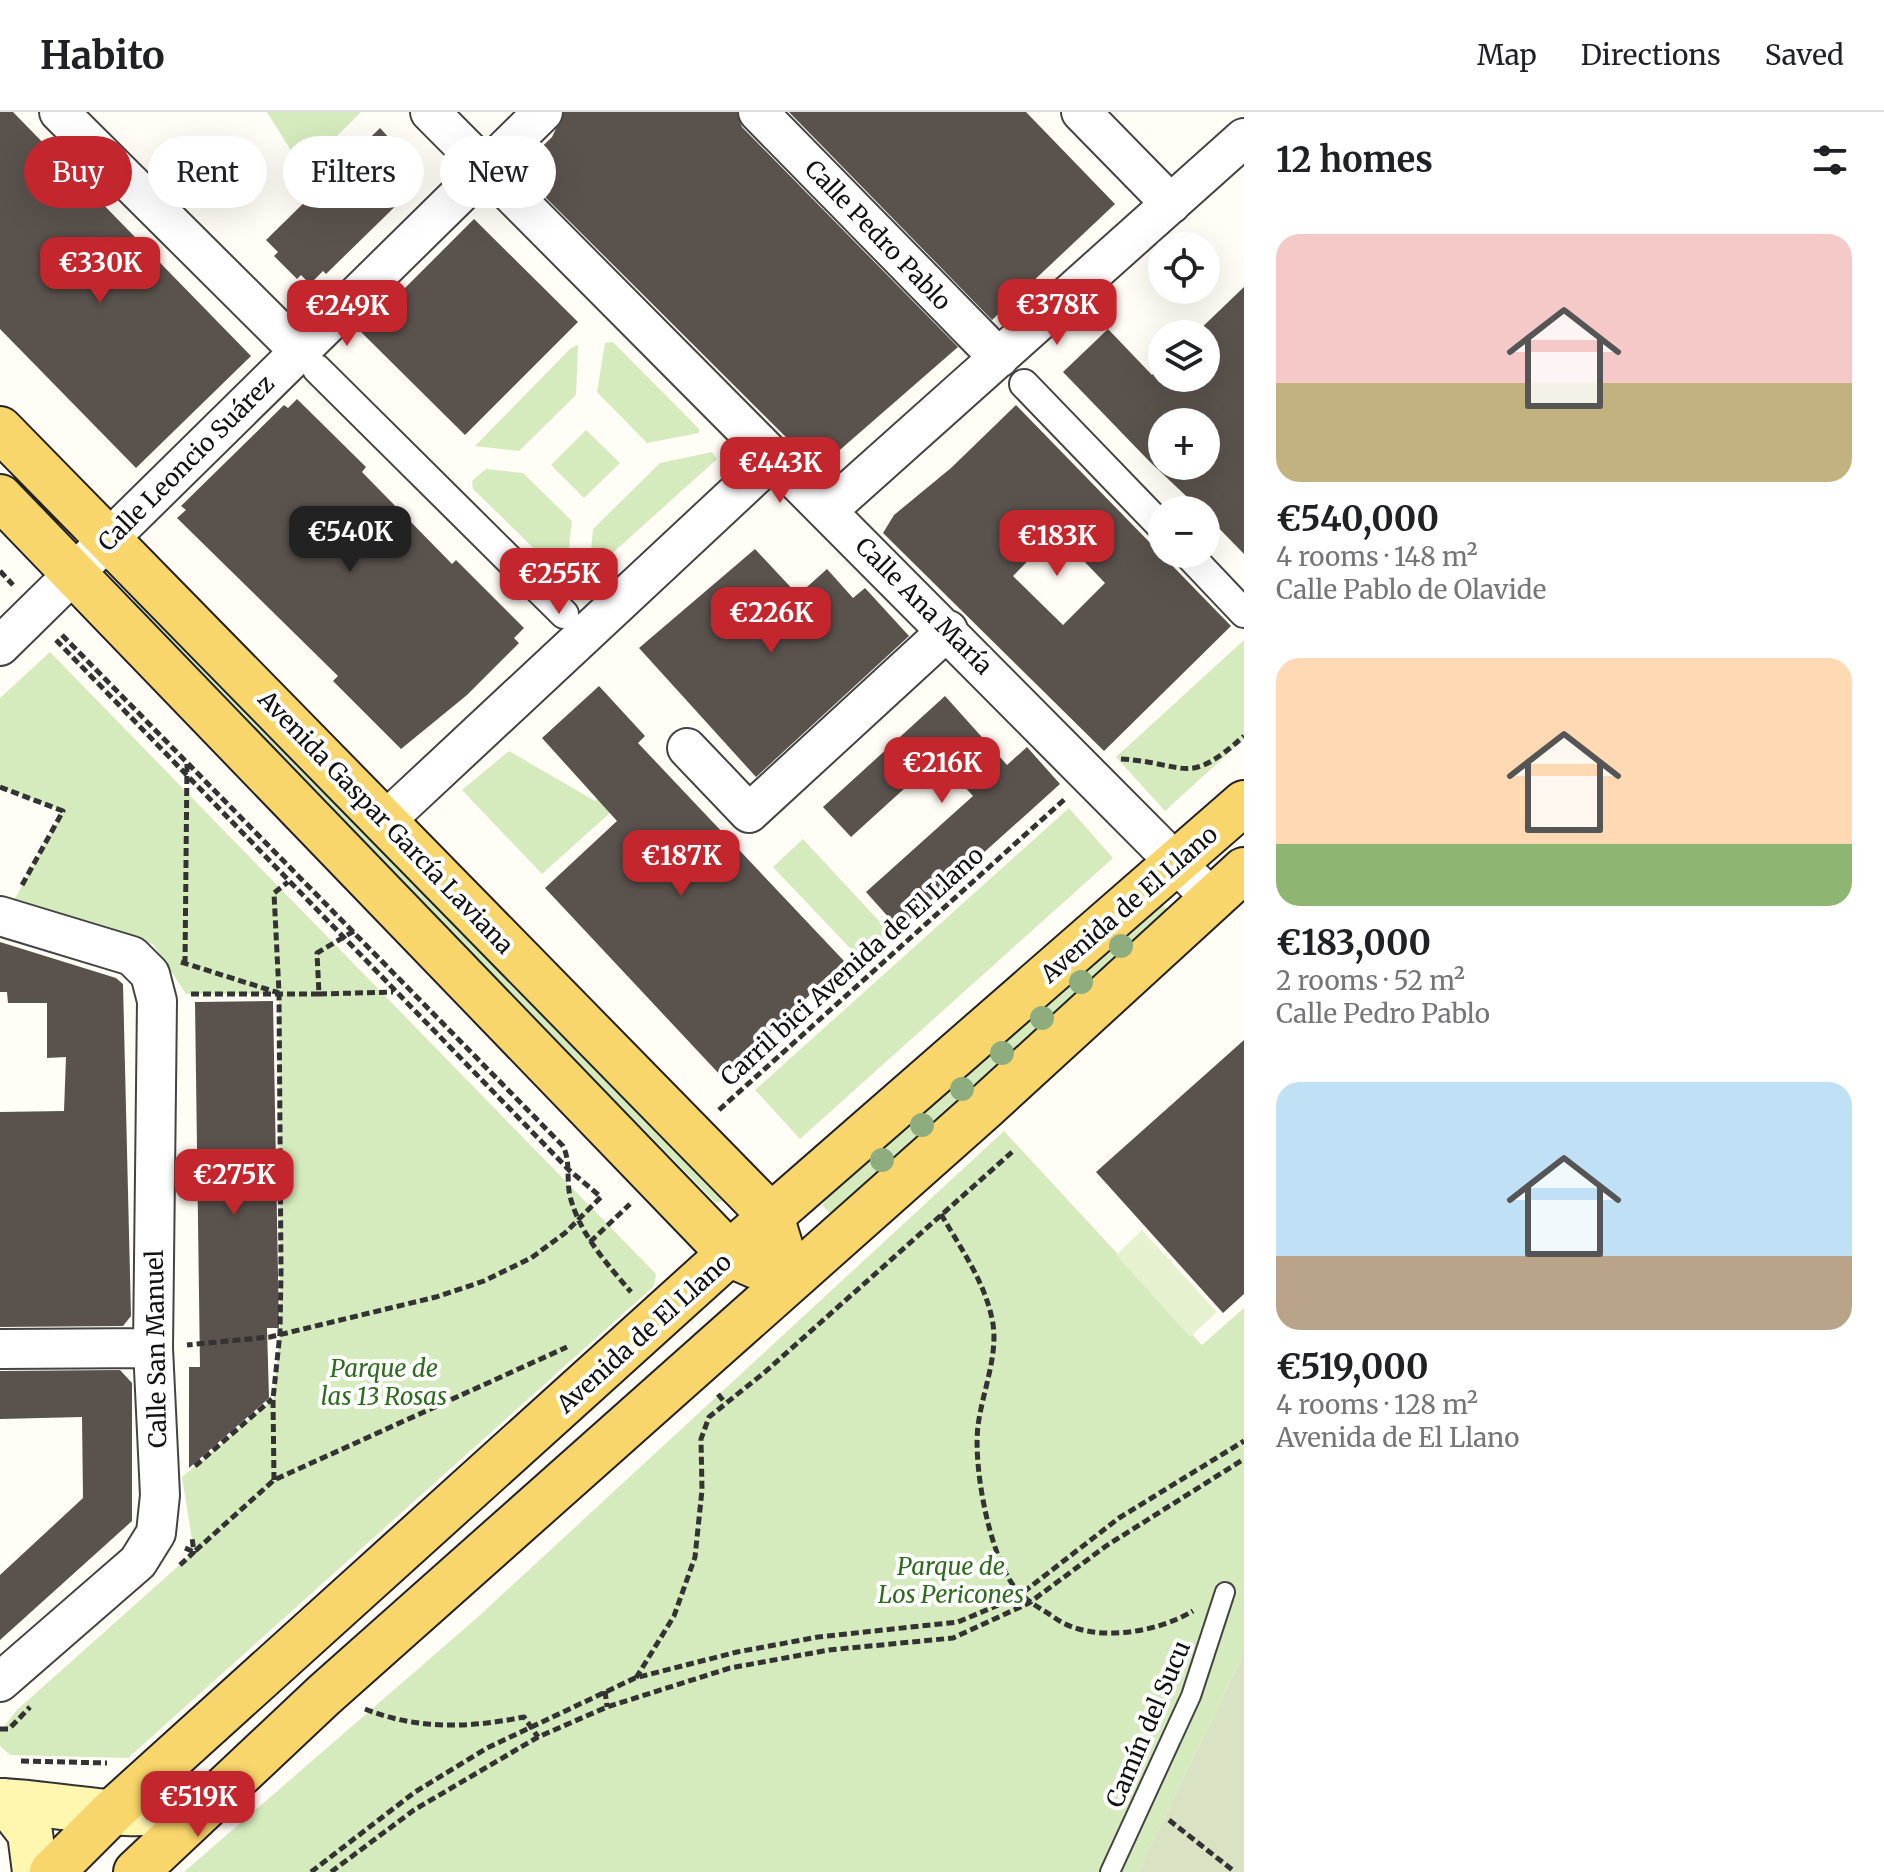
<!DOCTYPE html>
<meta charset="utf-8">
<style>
body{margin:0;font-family:Merriweather,serif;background:#f6f6f6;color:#202124;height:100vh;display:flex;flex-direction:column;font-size:30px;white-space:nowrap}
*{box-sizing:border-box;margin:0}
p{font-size:26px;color:#757577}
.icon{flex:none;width:44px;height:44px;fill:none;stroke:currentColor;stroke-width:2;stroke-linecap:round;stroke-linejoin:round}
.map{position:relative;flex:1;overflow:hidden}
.details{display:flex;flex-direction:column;background:#fff;width:640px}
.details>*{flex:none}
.guide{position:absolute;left:24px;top:24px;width:760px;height:72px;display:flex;gap:16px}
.buttons{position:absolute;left:1148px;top:120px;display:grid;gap:16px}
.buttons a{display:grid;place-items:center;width:72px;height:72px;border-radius:50%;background:#fff;box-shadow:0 8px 32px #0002;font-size:40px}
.price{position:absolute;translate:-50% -68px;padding:0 18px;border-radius:16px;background:#c4262e;color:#fff;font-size:26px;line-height:52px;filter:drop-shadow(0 2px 4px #0008)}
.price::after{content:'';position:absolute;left:50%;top:48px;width:24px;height:18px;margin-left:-12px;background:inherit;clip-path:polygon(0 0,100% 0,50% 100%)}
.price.selected{background:#222;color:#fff}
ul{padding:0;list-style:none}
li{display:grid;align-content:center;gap:16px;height:424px;padding:0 32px}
li span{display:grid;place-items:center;height:248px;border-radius:24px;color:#555}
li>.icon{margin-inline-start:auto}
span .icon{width:144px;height:144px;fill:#fffc;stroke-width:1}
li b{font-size:34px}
h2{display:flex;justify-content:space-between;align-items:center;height:96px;padding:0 32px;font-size:34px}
.tag{padding:0 28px;border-radius:36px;background:#fff;box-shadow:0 8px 32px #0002;font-size:28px;line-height:72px}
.tag.selected{background:#c4262e;color:#fff}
header{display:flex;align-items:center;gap:48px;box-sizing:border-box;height:112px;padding:0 40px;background:#fff;border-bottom:2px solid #e0e0e0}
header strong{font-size:38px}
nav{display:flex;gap:44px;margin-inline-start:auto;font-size:28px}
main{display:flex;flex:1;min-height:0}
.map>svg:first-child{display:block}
.green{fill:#d5ebbd}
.cemetery{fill:#d9e3c4}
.pitch{fill:#e6f2cf}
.building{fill:#5a524d;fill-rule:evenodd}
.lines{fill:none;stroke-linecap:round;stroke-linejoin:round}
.service-casing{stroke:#444;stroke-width:22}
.pedestrian-casing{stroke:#444;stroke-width:32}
.minor-casing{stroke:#444;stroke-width:42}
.secondary-casing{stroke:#333;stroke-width:48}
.primary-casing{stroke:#222;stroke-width:48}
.path{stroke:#333;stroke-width:5;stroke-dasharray:8 4;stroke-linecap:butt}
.service{stroke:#fff;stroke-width:18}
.pedestrian{stroke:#fff;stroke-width:28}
.minor{stroke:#fff;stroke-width:38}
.secondary{stroke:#fff6b0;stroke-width:44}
.primary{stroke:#f9d66b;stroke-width:44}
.tree{fill:#8dad7f}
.labels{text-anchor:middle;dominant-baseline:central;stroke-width:8;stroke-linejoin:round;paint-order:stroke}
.street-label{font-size:24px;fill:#111;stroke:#fff}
.park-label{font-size:24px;font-style:italic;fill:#2f6b1f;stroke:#fff}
</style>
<header>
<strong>Habito</strong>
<nav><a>Map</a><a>Directions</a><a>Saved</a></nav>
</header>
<main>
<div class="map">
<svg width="1244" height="1760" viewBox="0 0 1244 1760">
<rect width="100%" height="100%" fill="#fffdf5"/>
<path class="green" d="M 267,0 L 361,0 L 303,58 Z
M 613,230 L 699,317 L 699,321 L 647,331 L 597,280 L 605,231 Z
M 578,233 L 576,283 L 519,339 L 475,334 L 571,236 Z
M 586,318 L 620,351 L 584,386 L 551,353 Z
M 712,340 L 717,347 L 597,455 L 590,450 L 593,417 L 660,351 Z
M 486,357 L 523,361 L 572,409 L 567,452 L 554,456 L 473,377 L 472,369 Z
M 139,484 L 728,1087 L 716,1091 L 135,499 L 134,488 Z
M 1244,528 L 1244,627 L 1165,699 L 1116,645 Z
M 50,540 L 656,1162 L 654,1174 L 128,1646 L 10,1643 L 0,1634 L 0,1620 L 17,1598 L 194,1440 L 182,1365 L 273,1287 L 280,1221 L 279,882 L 186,882 L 153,832 L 13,790 L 63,699 L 0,675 L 0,586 Z
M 509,639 L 595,689 L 644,643 L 660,656 L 542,762 L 462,678 Z
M 1069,696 L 1113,746 L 800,1027 L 755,978 Z
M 803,727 L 892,823 L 863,850 L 773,755 Z
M 1155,793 L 1163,793 L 1169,799 L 837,1100 L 829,1100 L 823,1094 L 824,1086 Z
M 1004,1019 L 1202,1233 L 1244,1196 L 1244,1541 L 1138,1760 L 184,1760 L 479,1504 Z"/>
<path class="cemetery" d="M 1244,1541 L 1244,1760 L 1138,1760 Z"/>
<path class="pitch" d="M 1142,1118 L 1217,1200 L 1190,1225 L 1116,1143 Z"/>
<path class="building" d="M 0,0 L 13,0 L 251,244 L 136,356 L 0,217 Z
M 564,0 L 737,0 L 742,15 L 958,235 L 818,357 L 518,58 L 552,25 Z
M 789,0 L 1026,0 L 1115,92 L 992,208 Z
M 380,16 L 392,29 L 395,25 L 418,48 L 414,52 L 423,61 L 408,75 L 412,78 L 326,162 L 323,159 L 310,172 L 301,163 L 297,167 L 274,144 L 278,140 L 266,128 Z
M 474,107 L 578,210 L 465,323 L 361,220 Z
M 1244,175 L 1244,442 L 1206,403 L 1206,398 L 1201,398 L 1150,350 L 1063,260 L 1108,217 L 1152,263 L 1162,253 L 1162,266 L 1206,266 L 1206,222 L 1195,222 ZM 1162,310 L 1206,310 L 1206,354 L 1162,354 Z
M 297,287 L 366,355 L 362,360 L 452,452 L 456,448 L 524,516 L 514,526 L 519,531 L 467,583 L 401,637 L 333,569 L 338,564 L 177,406 L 186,398 L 181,394 L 284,293 L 288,296 Z
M 1016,293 L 1231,514 L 1104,639 L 883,421 L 894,403 L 951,356 ZM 1056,420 L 1105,471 L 1063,513 L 1013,464 Z
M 755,437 L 798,483 L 827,457 L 853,486 L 865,476 L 909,524 L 756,665 L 639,536 Z
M 599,574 L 645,624 L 638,631 L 845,850 L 722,965 L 545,776 L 617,709 L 542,626 Z
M 945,584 L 1007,653 L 1027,635 L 1060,672 L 899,817 L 866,780 L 973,684 L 938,646 L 851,725 L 823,695 Z
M 0,830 L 116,866 L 123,872 L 131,1204 L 123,1214 L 0,1215 L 0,1000 L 64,999 L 66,945 L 47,946 L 47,891 L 8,891 L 7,880 L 0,880 Z
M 273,889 L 279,1216 L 267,1216 L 269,1286 L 189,1356 L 189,1255 L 200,1255 L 195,890 Z
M 1244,928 L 1244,1182 L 1223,1201 L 1096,1060 Z
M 120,1258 L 132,1271 L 132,1409 L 0,1528 L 0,1463 L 83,1386 L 82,1305 L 0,1307 L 0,1259 Z"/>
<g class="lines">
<defs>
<path id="service" d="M 1110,1760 L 1191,1584 L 1225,1480"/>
<path id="pedestrian" d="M 317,257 L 564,502
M 1024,272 L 1162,415
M 1188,442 L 1244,501"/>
<path id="minor" d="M 59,0 L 299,239
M 430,0 L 1211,786
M 758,0 L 999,246
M 1081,0 L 1171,92
M 828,398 L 1244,26
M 0,534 L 543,0
M 687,636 L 749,701 L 948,518
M 385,709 L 775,345
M 0,804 L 132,844 L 150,862 L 157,889 L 153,1236 L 160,1383 L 156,1421 L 138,1450 L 0,1570
M 0,1237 L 153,1236"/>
<path id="secondary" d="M 0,1689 C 60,1691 129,1711 188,1695 C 199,1691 211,1684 222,1679
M 5,1689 L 30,1721 L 35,1760"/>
<path id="primary" d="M 0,317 L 771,1104 L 780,1133
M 0,385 L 731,1143 L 756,1154
M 52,1760 L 113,1699 L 771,1104 L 1244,691
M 136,1760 L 324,1583 L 984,996 L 1244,758"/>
</defs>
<use href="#service" class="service-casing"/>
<use href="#pedestrian" class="pedestrian-casing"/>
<use href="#minor" class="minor-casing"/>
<use href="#secondary" class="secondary-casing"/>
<use href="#primary" class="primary-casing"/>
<path class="path" d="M 0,459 L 13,473
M 62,523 L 563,1034 C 571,1050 566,1067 570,1084 C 579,1121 607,1152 631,1180
M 56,528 L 569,1058 L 601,1085 L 565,1121 L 531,1146 L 484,1169 L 436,1185 L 270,1225 L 187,1233
M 1121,647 C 1188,651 1186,676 1244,624
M 0,675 L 63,699 L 21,775
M 181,850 L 279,881
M 185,852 L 187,650
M 191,882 L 319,882 L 317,841 L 354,819
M 319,882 L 393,880
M 719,998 L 1066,686
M 941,1102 C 961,1137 986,1171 993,1212 C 998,1245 982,1281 978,1314 C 973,1354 989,1440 1013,1473 C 1025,1489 1039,1495 1055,1506 C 1092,1532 1156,1521 1193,1499
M 590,1130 L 630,1092
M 718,1282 L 725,1291
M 195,1354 L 272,1287
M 274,1368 L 273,1287 L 280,1221 L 281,1159 L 279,881 L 274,781 L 288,770
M 185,1436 L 194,1440 L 274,1368 L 567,1235
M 180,1453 L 194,1440 L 192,1426
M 636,1566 L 674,1504 L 695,1445 L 702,1378 L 701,1327 L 709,1305 L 765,1260 L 1012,1040
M 605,1579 L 607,1595
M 365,1597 C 418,1618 469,1616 524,1605 L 538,1625
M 0,1617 L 9,1617 L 30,1595
M 21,1649 L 107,1651
M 1169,1708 L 1235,1760
M 311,1760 L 415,1680 L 487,1636 L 635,1566 L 737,1540 L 818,1525 L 958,1510 L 996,1494 L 1021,1482 L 1119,1406 L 1244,1329
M 331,1760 L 414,1698 L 538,1625 L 607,1595 L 730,1556 L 829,1538 L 953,1526 L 1029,1491 L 1106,1434 L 1244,1347"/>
<use href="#service" class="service"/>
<use href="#pedestrian" class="pedestrian"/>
<use href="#minor" class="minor"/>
<use href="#secondary" class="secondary"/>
<use href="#primary" class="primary"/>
</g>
<g class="tree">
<circle cx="1121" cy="834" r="12"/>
<circle cx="1081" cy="870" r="12"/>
<circle cx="1042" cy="906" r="12"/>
<circle cx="1002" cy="941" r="12"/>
<circle cx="962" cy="977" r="12"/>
<circle cx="922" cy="1013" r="12"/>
<circle cx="882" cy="1048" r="12"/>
</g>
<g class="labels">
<g class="street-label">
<text transform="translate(878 123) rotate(46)">Calle Pedro Pablo</text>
<text transform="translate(186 351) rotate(-45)">Calle Leoncio Suárez</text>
<text transform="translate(924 494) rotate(45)">Calle Ana María</text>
<text transform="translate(386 710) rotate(46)">Avenida Gaspar García Laviana</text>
<text transform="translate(1129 792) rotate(-41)">Avenida de El Llano</text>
<text transform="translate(852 854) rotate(-42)">Carril bici Avenida de El Llano</text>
<text transform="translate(644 1221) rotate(-42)">Avenida de El Llano</text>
<text transform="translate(156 1237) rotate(-91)">Calle San Manuel</text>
<text transform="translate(1148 1612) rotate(-67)">Camín del Sucu</text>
</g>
<g class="park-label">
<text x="384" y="1256">Parque de<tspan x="384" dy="28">las 13 Rosas</tspan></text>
<text x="951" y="1454">Parque de<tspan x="951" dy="28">Los Pericones</tspan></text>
</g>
</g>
</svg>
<div class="buttons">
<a><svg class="icon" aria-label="locate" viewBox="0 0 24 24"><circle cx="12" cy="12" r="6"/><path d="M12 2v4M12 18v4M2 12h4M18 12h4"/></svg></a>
<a><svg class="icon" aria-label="layers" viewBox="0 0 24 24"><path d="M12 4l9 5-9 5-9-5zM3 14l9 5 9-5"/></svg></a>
<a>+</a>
<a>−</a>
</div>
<b class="price" style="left:100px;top:193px">€330K</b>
<b class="price" style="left:1057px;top:235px">€378K</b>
<b class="price" style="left:347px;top:236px">€249K</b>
<b class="price" style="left:780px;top:393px">€443K</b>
<b class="price selected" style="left:350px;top:462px">€540K</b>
<b class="price" style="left:1057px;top:466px">€183K</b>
<b class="price" style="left:559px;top:504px">€255K</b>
<b class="price" style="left:771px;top:543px">€226K</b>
<b class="price" style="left:942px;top:693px">€216K</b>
<b class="price" style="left:681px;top:786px">€187K</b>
<b class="price" style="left:234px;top:1105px">€275K</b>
<b class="price" style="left:198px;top:1727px">€519K</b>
<div class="guide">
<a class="tag selected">Buy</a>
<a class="tag">Rent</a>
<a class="tag">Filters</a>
<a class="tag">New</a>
</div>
</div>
<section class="details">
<h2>12 homes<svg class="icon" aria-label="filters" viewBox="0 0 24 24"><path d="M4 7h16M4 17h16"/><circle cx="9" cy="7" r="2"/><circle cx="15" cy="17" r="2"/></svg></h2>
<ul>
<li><span style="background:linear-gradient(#f6c9c9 60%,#c2b280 0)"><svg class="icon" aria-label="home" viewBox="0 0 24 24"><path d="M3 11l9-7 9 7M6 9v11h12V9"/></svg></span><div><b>€540,000</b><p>4 rooms · 148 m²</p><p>Calle Pablo de Olavide</p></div></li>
<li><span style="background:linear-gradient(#ffd9b3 75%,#8fb573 0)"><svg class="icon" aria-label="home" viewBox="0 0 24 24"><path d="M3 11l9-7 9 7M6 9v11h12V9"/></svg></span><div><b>€183,000</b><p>2 rooms · 52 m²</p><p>Calle Pedro Pablo</p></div></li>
<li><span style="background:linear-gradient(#bfe0f5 70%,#b9a48a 0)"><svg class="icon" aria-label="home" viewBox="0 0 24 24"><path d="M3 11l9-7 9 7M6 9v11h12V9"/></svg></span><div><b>€519,000</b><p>4 rooms · 128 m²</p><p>Avenida de El Llano</p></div></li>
</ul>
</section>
</main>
